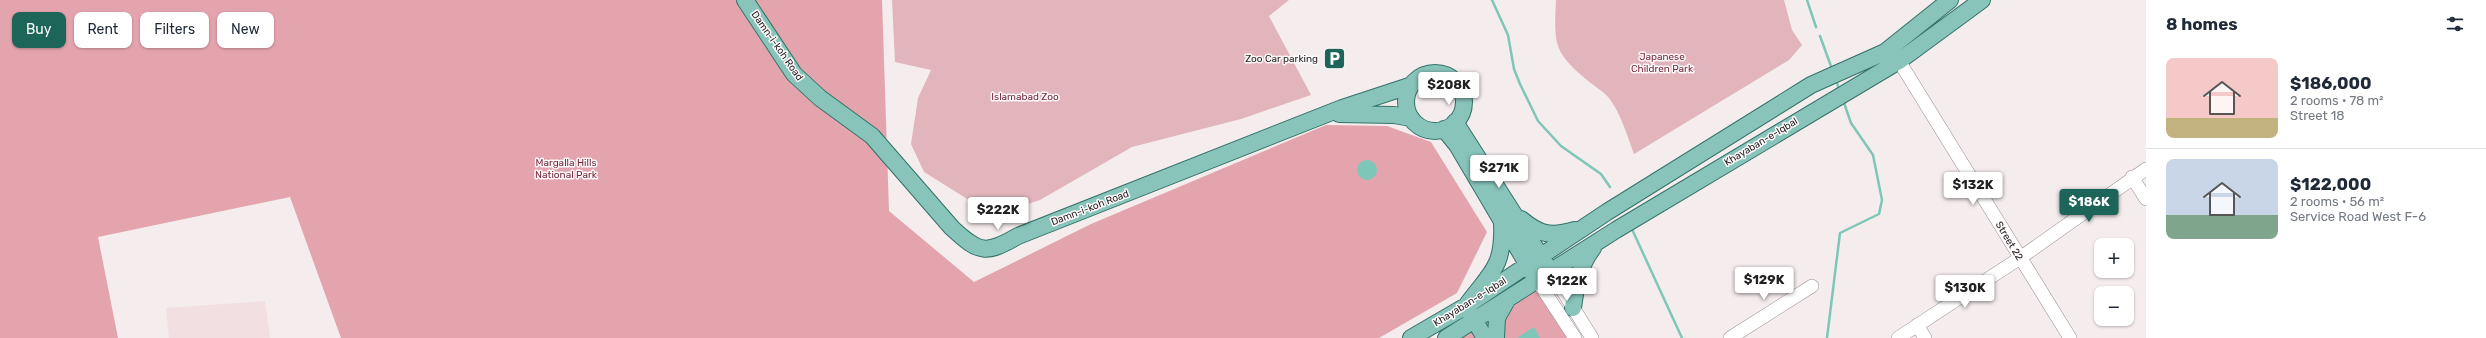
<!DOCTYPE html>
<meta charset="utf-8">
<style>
body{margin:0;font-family:Rubik,sans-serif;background:#f2f2f3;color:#1f2937;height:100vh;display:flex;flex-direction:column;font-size:15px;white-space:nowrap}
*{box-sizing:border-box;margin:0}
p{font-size:13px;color:#747a83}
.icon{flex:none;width:22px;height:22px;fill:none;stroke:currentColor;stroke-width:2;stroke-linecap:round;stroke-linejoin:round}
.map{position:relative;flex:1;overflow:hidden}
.details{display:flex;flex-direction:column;background:#fff;width:340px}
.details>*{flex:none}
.top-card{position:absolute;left:12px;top:12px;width:380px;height:36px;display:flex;gap:8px}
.controls{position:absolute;left:2094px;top:238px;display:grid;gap:8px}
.controls a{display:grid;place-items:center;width:40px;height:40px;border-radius:8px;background:#fff;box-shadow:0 1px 3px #0004;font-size:20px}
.price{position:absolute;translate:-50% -34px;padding:0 9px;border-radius:4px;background:#fff;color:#222;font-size:13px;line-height:26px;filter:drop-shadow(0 1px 2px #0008)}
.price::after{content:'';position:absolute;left:50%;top:24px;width:12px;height:9px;margin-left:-6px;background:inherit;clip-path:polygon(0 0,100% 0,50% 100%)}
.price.active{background:#1e6559;color:#fff}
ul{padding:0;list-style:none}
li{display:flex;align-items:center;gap:12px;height:100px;padding:0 20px}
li+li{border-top:1px solid #e0e1e3}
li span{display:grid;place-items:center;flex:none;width:112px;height:80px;border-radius:8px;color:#555}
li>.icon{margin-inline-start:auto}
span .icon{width:48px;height:48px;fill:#fffc;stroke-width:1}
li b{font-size:17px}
h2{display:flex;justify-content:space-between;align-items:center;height:48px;padding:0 20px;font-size:17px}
.pill{padding:0 14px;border-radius:8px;background:#fff;box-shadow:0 1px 3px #0004;font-size:14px;line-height:36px}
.pill.active{background:#1e6559;color:#fff}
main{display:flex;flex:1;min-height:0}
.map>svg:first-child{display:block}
.built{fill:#f1dfe1}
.green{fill:#e1b5bb}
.forest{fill:#e4a4ad}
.water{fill:#7ec7b8}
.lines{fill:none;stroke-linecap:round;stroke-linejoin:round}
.stream{stroke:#7ec7b8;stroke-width:2.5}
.minor-casing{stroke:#978e8f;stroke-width:14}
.major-casing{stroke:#327267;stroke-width:18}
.minor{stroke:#fff;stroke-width:13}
.major{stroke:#88c4ba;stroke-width:16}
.labels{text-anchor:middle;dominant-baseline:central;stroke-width:3;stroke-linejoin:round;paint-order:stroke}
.street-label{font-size:10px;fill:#262323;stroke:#fefafb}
.park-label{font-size:10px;fill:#75293b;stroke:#fefafb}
.poi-label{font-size:10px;fill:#262323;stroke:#fefafb;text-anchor:end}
</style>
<main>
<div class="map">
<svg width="2146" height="338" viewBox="0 0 2146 338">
<rect width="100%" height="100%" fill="#f5eced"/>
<path class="built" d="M 265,301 L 270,338 L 169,338 L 166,308 Z"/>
<path class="green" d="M 892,0 L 1289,0 L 1269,16 L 1311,95 L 1241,119 L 1132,147 L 1040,200 L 993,215 L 924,172 L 911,144 L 918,98 L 931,70 L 895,62 Z
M 1556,0 L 1784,0 L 1792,30 L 1802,45 L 1789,60 L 1634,154 C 1627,135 1621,114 1609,98 C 1603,91 1594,86 1587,80 C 1553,52 1554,43 1556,0 Z"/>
<path class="forest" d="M 0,0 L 882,0 L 889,211 L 974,282 L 1091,224 L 1326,125 L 1387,126 L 1431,142 L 1487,232 L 1457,293 L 1379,338 L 341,338 L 290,197 L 98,237 L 118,338 L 0,338 Z
M 1545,285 L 1579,338 L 1460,338 Z"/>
<path class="water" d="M1357 170a10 10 0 1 1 20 0a10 10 0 1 1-20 0Z
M 1534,327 L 1540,338 L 1519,338 L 1518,337 Z"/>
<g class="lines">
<path class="stream" d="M 1492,0 L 1508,35 L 1514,69 L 1520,84 L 1538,121 L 1561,146 L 1601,174 L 1610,187
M 1807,0 L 1816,27
M 1820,36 L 1832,69
M 1836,79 L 1839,90
M 1631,227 L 1682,338
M 1827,338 L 1840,233 L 1879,214 L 1882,200 L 1873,155 L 1851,123 L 1843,100"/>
<defs>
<path id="minor" d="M 1899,61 L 2070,338
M 2132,177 L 2146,199
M 1551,272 L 1592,338
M 1537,280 L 1575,338
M 1917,325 L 1925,338
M 1730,338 L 1812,286
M 1898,338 L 2020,258 L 2146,169"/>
<path id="major" d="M 745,0 L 794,74 L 820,98 L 872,136 L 952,228 C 980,254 986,254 1018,236 L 1342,108 L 1412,85
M1406 102a29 29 0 1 1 58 0a29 29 0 1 1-58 0Z
M 1339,114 L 1394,115 L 1411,118
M 1455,122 L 1547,266
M 1444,129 L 1457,145 L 1533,274
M 1521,219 C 1540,235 1551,237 1575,230
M 1573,308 C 1576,285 1579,266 1593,248
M 1411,338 L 1466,306 L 1607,212 L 1811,85 L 1885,52 L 1950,0
M 1446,338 L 1616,230 L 1899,61 L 1982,0
M 1485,338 L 1466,306 C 1490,273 1504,268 1502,224
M 1496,338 L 1497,318 L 1507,300"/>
</defs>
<use href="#minor" class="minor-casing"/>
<use href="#major" class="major-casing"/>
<use href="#minor" class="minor"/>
<use href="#major" class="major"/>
</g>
<defs>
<symbol id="parking-square" viewBox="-11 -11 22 22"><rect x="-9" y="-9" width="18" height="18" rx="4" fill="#1e6559" stroke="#fefafb"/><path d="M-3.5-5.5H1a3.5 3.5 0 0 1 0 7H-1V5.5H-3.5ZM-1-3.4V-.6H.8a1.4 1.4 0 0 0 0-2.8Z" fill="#fff"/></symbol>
</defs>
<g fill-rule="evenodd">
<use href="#parking-square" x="1322" y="46" width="25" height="25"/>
</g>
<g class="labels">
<g class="street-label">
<text transform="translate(777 46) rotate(55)">Damn-i-koh Road</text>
<text transform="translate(1761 142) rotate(-31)">Khayaban-e-Iqbal</text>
<text transform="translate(1090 208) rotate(-21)">Damn-i-koh Road</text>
<text transform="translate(2009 241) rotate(59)">Street 22</text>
<text transform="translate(1470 302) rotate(-32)">Khayaban-e-Iqbal</text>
</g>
<g class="park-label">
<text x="1662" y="57">Japanese<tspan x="1662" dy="12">Children Park</tspan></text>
<text x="1025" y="97">Islamabad Zoo</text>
<text x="566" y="163">Margalla Hills<tspan x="566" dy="12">National Park</tspan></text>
</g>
<g class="poi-label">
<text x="1318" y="59">Zoo Car parking</text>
</g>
</g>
</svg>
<div class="controls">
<a>+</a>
<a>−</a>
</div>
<b class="price" style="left:1449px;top:106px">$208K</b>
<b class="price" style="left:1499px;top:189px">$271K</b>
<b class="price" style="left:1973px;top:206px">$132K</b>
<b class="price active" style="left:2089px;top:223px">$186K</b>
<b class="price" style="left:998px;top:231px">$222K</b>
<b class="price" style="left:1764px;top:301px">$129K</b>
<b class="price" style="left:1567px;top:302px">$122K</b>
<b class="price" style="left:1965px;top:309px">$130K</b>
<div class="top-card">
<a class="pill active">Buy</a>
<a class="pill">Rent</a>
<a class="pill">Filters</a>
<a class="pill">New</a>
</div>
</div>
<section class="details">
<h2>8 homes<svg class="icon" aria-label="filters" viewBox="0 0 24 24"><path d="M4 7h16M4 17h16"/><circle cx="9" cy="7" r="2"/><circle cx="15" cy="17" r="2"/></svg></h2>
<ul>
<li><span style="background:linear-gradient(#f6c9c9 75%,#c2b280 0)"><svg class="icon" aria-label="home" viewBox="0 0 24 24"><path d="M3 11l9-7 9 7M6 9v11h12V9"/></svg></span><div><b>$186,000</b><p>2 rooms · 78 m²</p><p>Street 18</p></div></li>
<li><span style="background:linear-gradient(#c9d6e8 70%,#7fa58c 0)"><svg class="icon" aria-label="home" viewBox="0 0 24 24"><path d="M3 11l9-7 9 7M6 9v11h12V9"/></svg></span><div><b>$122,000</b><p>2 rooms · 56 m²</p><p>Service Road West F-6</p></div></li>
</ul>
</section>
</main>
